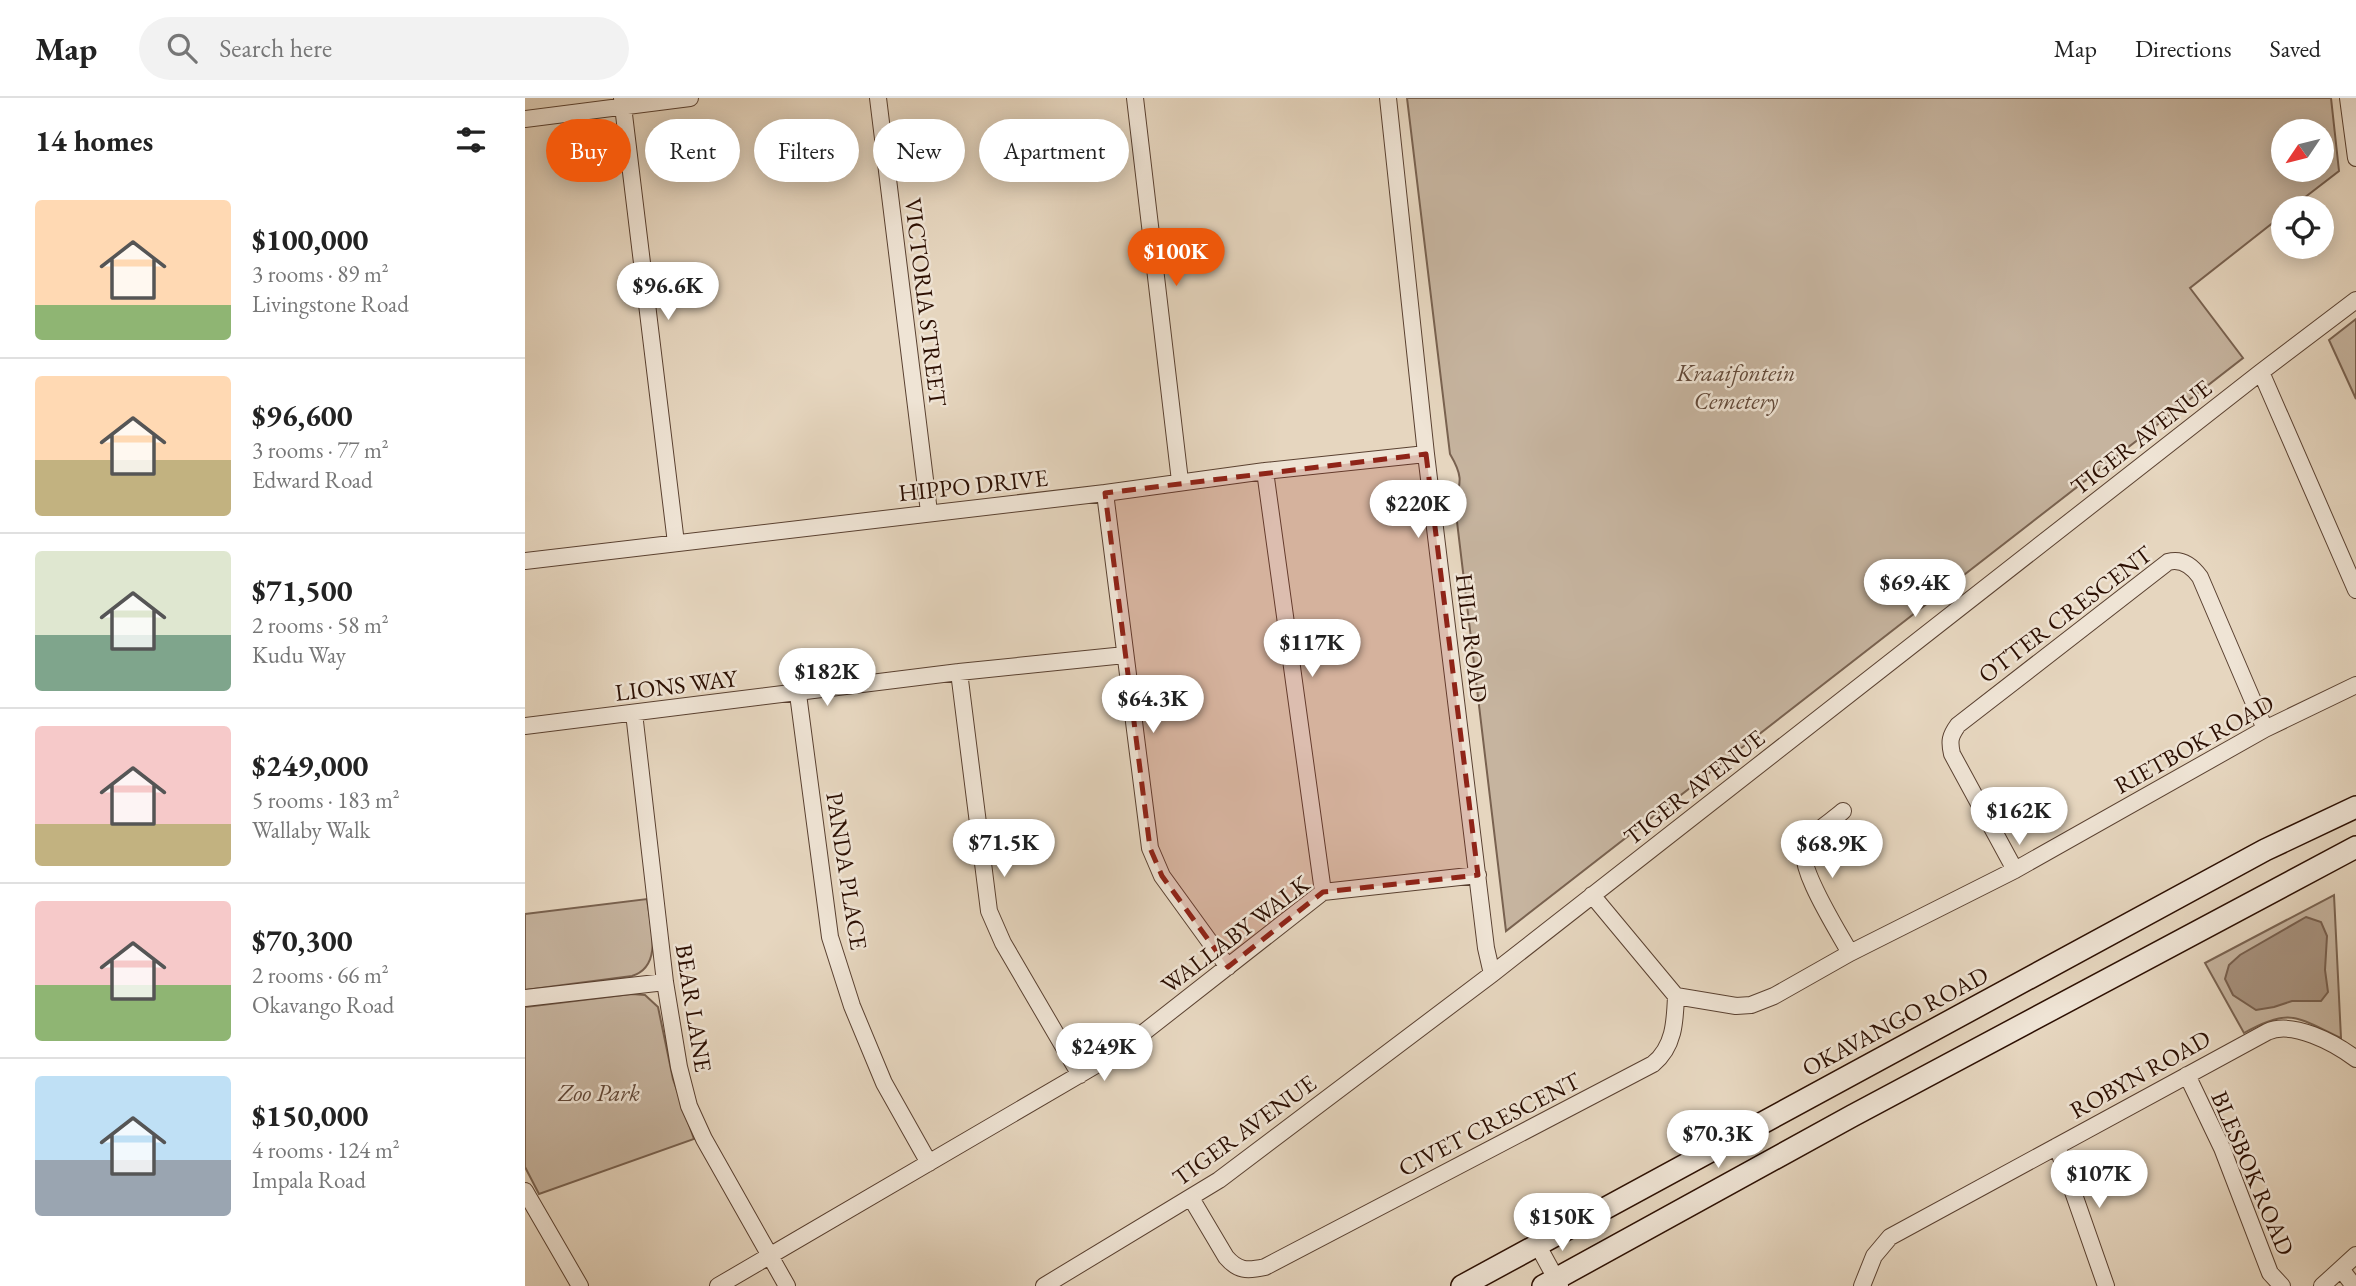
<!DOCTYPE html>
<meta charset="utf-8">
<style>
body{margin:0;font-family:"EB Garamond",serif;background:#f2f2f2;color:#222;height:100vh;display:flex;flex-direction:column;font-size:26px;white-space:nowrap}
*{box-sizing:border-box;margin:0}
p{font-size:23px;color:#767676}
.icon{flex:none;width:38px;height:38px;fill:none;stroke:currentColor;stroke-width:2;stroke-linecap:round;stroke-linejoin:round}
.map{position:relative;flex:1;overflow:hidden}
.panel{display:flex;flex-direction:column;background:#fff;width:525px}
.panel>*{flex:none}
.guide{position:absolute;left:21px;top:21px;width:665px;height:63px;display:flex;gap:14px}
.needle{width:46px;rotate:235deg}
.buttons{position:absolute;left:1746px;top:21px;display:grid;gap:14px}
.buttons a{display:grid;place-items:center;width:63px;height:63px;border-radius:50%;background:#fff;box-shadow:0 4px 18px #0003;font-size:35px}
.price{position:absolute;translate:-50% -60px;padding:0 16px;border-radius:24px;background:#fff;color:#222;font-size:23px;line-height:46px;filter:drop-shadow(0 2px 4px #0008)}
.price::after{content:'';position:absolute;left:50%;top:42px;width:21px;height:16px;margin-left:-10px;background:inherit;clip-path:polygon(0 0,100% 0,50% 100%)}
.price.on{background:#ea580c;color:#fff}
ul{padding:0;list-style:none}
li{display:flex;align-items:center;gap:21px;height:175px;padding:0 35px}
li+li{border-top:2px solid #e0e0e0}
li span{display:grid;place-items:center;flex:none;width:196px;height:140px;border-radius:7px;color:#555}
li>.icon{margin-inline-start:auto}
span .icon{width:84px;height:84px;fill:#fffc;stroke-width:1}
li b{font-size:30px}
h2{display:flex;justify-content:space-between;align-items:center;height:84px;padding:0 35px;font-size:30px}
.chip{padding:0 24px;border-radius:32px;background:#fff;box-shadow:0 4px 18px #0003;font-size:24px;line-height:63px}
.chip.on{background:#ea580c;color:#fff}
header{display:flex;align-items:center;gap:42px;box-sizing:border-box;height:98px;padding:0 35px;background:#fff;border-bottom:2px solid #e0e0e0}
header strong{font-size:33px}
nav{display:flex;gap:38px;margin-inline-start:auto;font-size:24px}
.search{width:490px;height:63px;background:#f2f2f2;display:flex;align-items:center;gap:18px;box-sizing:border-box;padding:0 24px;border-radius:38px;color:#767676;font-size:26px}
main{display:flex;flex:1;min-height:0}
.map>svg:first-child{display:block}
.green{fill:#c6b49f;stroke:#796250;stroke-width:2;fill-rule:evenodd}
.water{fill:#a7927f;stroke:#765e4d;stroke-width:2}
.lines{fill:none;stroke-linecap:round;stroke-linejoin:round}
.minor-casing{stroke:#5a4131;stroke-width:18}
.secondary-casing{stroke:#2c0f02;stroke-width:24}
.minor{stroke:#efe4d5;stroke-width:16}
.secondary{stroke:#efe4d5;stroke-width:21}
.marked{fill:#8f2418;fill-opacity:0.2;stroke:#8f2418;stroke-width:5;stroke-dasharray:14 9;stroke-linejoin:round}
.labels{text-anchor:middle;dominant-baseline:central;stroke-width:5;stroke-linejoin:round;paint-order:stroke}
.street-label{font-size:24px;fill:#2c0f02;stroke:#efe4d5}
.park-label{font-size:24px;font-style:italic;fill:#624939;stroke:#efe4d5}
</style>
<header>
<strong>Map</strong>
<div class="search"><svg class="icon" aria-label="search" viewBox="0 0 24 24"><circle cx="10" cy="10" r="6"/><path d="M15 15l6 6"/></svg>Search here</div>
<nav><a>Map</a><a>Directions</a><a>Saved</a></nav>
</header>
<main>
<section class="panel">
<h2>14 homes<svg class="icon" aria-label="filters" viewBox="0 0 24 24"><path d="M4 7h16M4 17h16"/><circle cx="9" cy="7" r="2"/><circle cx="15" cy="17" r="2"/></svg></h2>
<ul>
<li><span style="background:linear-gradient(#ffd9b3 75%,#8fb573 0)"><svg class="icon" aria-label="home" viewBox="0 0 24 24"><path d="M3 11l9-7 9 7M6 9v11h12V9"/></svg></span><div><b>$100,000</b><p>3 rooms · 89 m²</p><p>Livingstone Road</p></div></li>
<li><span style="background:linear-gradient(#ffd9b3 60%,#c2b280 0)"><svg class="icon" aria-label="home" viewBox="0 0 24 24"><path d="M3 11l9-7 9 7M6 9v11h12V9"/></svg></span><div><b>$96,600</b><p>3 rooms · 77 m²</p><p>Edward Road</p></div></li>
<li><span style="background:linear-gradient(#dfe7d0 60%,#7fa58c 0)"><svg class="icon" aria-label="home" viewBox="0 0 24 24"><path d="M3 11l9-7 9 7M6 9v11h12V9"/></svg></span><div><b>$71,500</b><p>2 rooms · 58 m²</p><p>Kudu Way</p></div></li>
<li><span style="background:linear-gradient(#f6c9c9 70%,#c2b280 0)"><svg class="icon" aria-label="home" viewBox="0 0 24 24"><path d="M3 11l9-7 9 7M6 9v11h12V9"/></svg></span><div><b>$249,000</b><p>5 rooms · 183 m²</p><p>Wallaby Walk</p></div></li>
<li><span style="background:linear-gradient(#f6c9c9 60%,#8fb573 0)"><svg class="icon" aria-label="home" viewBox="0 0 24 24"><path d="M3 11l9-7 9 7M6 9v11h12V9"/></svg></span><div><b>$70,300</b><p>2 rooms · 66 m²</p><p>Okavango Road</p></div></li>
<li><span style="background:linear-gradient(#bfe0f5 60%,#9aa5b1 0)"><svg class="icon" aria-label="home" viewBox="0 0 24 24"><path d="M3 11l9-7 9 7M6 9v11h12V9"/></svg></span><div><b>$150,000</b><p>4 rooms · 124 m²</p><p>Impala Road</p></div></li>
</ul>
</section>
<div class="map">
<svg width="1831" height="1188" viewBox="0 0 1831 1188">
<rect width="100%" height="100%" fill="#e6d6bf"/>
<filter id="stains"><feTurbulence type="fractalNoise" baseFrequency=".00286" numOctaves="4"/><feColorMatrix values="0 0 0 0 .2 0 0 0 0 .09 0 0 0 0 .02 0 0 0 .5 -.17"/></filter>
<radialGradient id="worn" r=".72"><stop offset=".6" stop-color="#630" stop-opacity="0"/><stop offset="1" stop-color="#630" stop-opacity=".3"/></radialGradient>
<path class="green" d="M 882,0 L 1806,0 L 1814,73 L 1766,110 L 1759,110 L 1759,116 L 1665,190 L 1718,260 L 981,833 L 930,407 C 936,383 938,378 925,356 ZM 1797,33 L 1797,72 L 1759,72 L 1759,33 Z
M 1831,221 L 1831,301 L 1804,242 Z
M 1809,797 L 1816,940 C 1771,919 1765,909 1719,935 L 1680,865 Z
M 122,801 C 125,826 139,868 107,878 L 0,892 L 0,816 Z
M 107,896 L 120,897 L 133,909 L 148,981 L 169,1041 L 14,1096 L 0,1069 L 0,909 Z"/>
<path class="water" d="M 1781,819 L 1796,824 L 1802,838 L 1800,872 L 1803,894 L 1796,903 L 1767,903 L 1749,909 L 1731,912 L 1708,897 L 1700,881 L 1704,867 L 1715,857 Z"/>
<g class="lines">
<defs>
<path id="minor" d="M 97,0 L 151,445
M 353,0 L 404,414
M 610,0 L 655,383
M 863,0 L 901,356 L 961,850 L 967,876
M 1823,0 L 1831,60
M 0,21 L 165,0
M 1736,274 L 1831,492
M 740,373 L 798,794
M 580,395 L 625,750 L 637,778 L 703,869
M 0,463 L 580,395 L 740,373 L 901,356
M 434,574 L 464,813 L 478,845 L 555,977
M 273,596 L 305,839 L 327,908 L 359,985 L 404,1065
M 109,615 L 140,884 L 154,969 L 164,1008 L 179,1041 L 262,1188
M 0,628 L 434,574 L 600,557
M 1318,713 C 1307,723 1289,733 1281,746 C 1268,764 1315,836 1325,855
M 1490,772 L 1427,656 C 1424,643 1425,638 1433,627 L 1643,464 C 1657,460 1667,468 1675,479 L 1740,631
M 1151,898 L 1211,908 L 1226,907 L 1249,898 L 1325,855 L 1490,772 L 1740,631 L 1831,587
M 0,900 L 140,884
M 1662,977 L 1697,1050 L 1745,1175 L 1757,1188
M 1532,1048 L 1581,1188
M 0,1093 L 55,1188
M 666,1100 L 701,1159 C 713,1173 722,1173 740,1169 L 1128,966 C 1149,949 1150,924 1151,898 L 1067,797
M 1012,1146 L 1035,1188
M 1816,1171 L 1829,1188
M 193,1188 L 595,953 L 798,794 L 953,777
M 519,1188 L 694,1082 L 967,876 L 1736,274 L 1831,202
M 1337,1188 L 1349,1158 L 1365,1139 L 1742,934 C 1767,922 1810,945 1831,961
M 1797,1188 L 1831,1157"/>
<path id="secondary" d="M 937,1188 L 1740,752 L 1831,709
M 1018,1188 L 1327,1018 L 1831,749"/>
</defs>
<use href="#minor" class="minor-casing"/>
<use href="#secondary" class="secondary-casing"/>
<use href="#minor" class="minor"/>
<use href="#secondary" class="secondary"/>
</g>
<path class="marked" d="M 901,356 L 953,777 L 798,794 L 703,869 L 637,778 L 625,750 L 580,395 Z"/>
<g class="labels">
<g class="street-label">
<text transform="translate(401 204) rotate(83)">VICTORIA STREET</text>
<text transform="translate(1616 339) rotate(-38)">TIGER AVENUE</text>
<text transform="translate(448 387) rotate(-6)">HIPPO DRIVE</text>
<text transform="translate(1540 516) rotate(-37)">OTTER CRESCENT</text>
<text transform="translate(947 540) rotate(83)">HILL ROAD</text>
<text transform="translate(151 587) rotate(-7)">LIONS WAY</text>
<text transform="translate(1669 646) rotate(-29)">RIETBOK ROAD</text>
<text transform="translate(1169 689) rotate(-38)">TIGER AVENUE</text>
<text transform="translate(322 773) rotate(81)">PANDA PLACE</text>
<text transform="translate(710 836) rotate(-37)">WALLABY WALK</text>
<text transform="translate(169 910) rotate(81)">BEAR LANE</text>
<text transform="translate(1370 923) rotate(-28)">OKAVANGO ROAD</text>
<text transform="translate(1615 976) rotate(-29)">ROBYN ROAD</text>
<text transform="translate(964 1026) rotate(-27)">CIVET CRESCENT</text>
<text transform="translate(719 1032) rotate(-36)">TIGER AVENUE</text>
<text transform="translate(1728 1075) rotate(67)">BLESBOK ROAD</text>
</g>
<g class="park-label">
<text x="1211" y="274">Kraaifontein<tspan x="1211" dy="28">Cemetery</tspan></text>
<text x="74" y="994">Zoo Park</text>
</g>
</g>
<rect width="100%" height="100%" filter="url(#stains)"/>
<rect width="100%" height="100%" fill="url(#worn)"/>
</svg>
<div class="buttons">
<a><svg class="needle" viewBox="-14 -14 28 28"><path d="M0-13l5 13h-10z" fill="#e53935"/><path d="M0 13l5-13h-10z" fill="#767676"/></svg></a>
<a><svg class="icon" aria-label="locate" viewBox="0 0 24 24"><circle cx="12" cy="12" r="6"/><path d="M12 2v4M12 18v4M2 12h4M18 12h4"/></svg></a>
</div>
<b class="price on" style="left:651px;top:190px">$100K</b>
<b class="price" style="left:143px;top:224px">$96.6K</b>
<b class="price" style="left:893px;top:442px">$220K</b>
<b class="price" style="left:1390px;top:521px">$69.4K</b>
<b class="price" style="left:787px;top:581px">$117K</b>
<b class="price" style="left:302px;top:610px">$182K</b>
<b class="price" style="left:628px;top:637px">$64.3K</b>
<b class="price" style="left:1494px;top:749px">$162K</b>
<b class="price" style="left:479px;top:781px">$71.5K</b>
<b class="price" style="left:1307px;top:782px">$68.9K</b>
<b class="price" style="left:579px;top:985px">$249K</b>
<b class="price" style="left:1193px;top:1072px">$70.3K</b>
<b class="price" style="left:1574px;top:1112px">$107K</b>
<b class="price" style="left:1037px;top:1155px">$150K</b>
<div class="guide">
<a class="chip on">Buy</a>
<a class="chip">Rent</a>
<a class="chip">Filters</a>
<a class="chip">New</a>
<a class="chip">Apartment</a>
</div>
</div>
</main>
